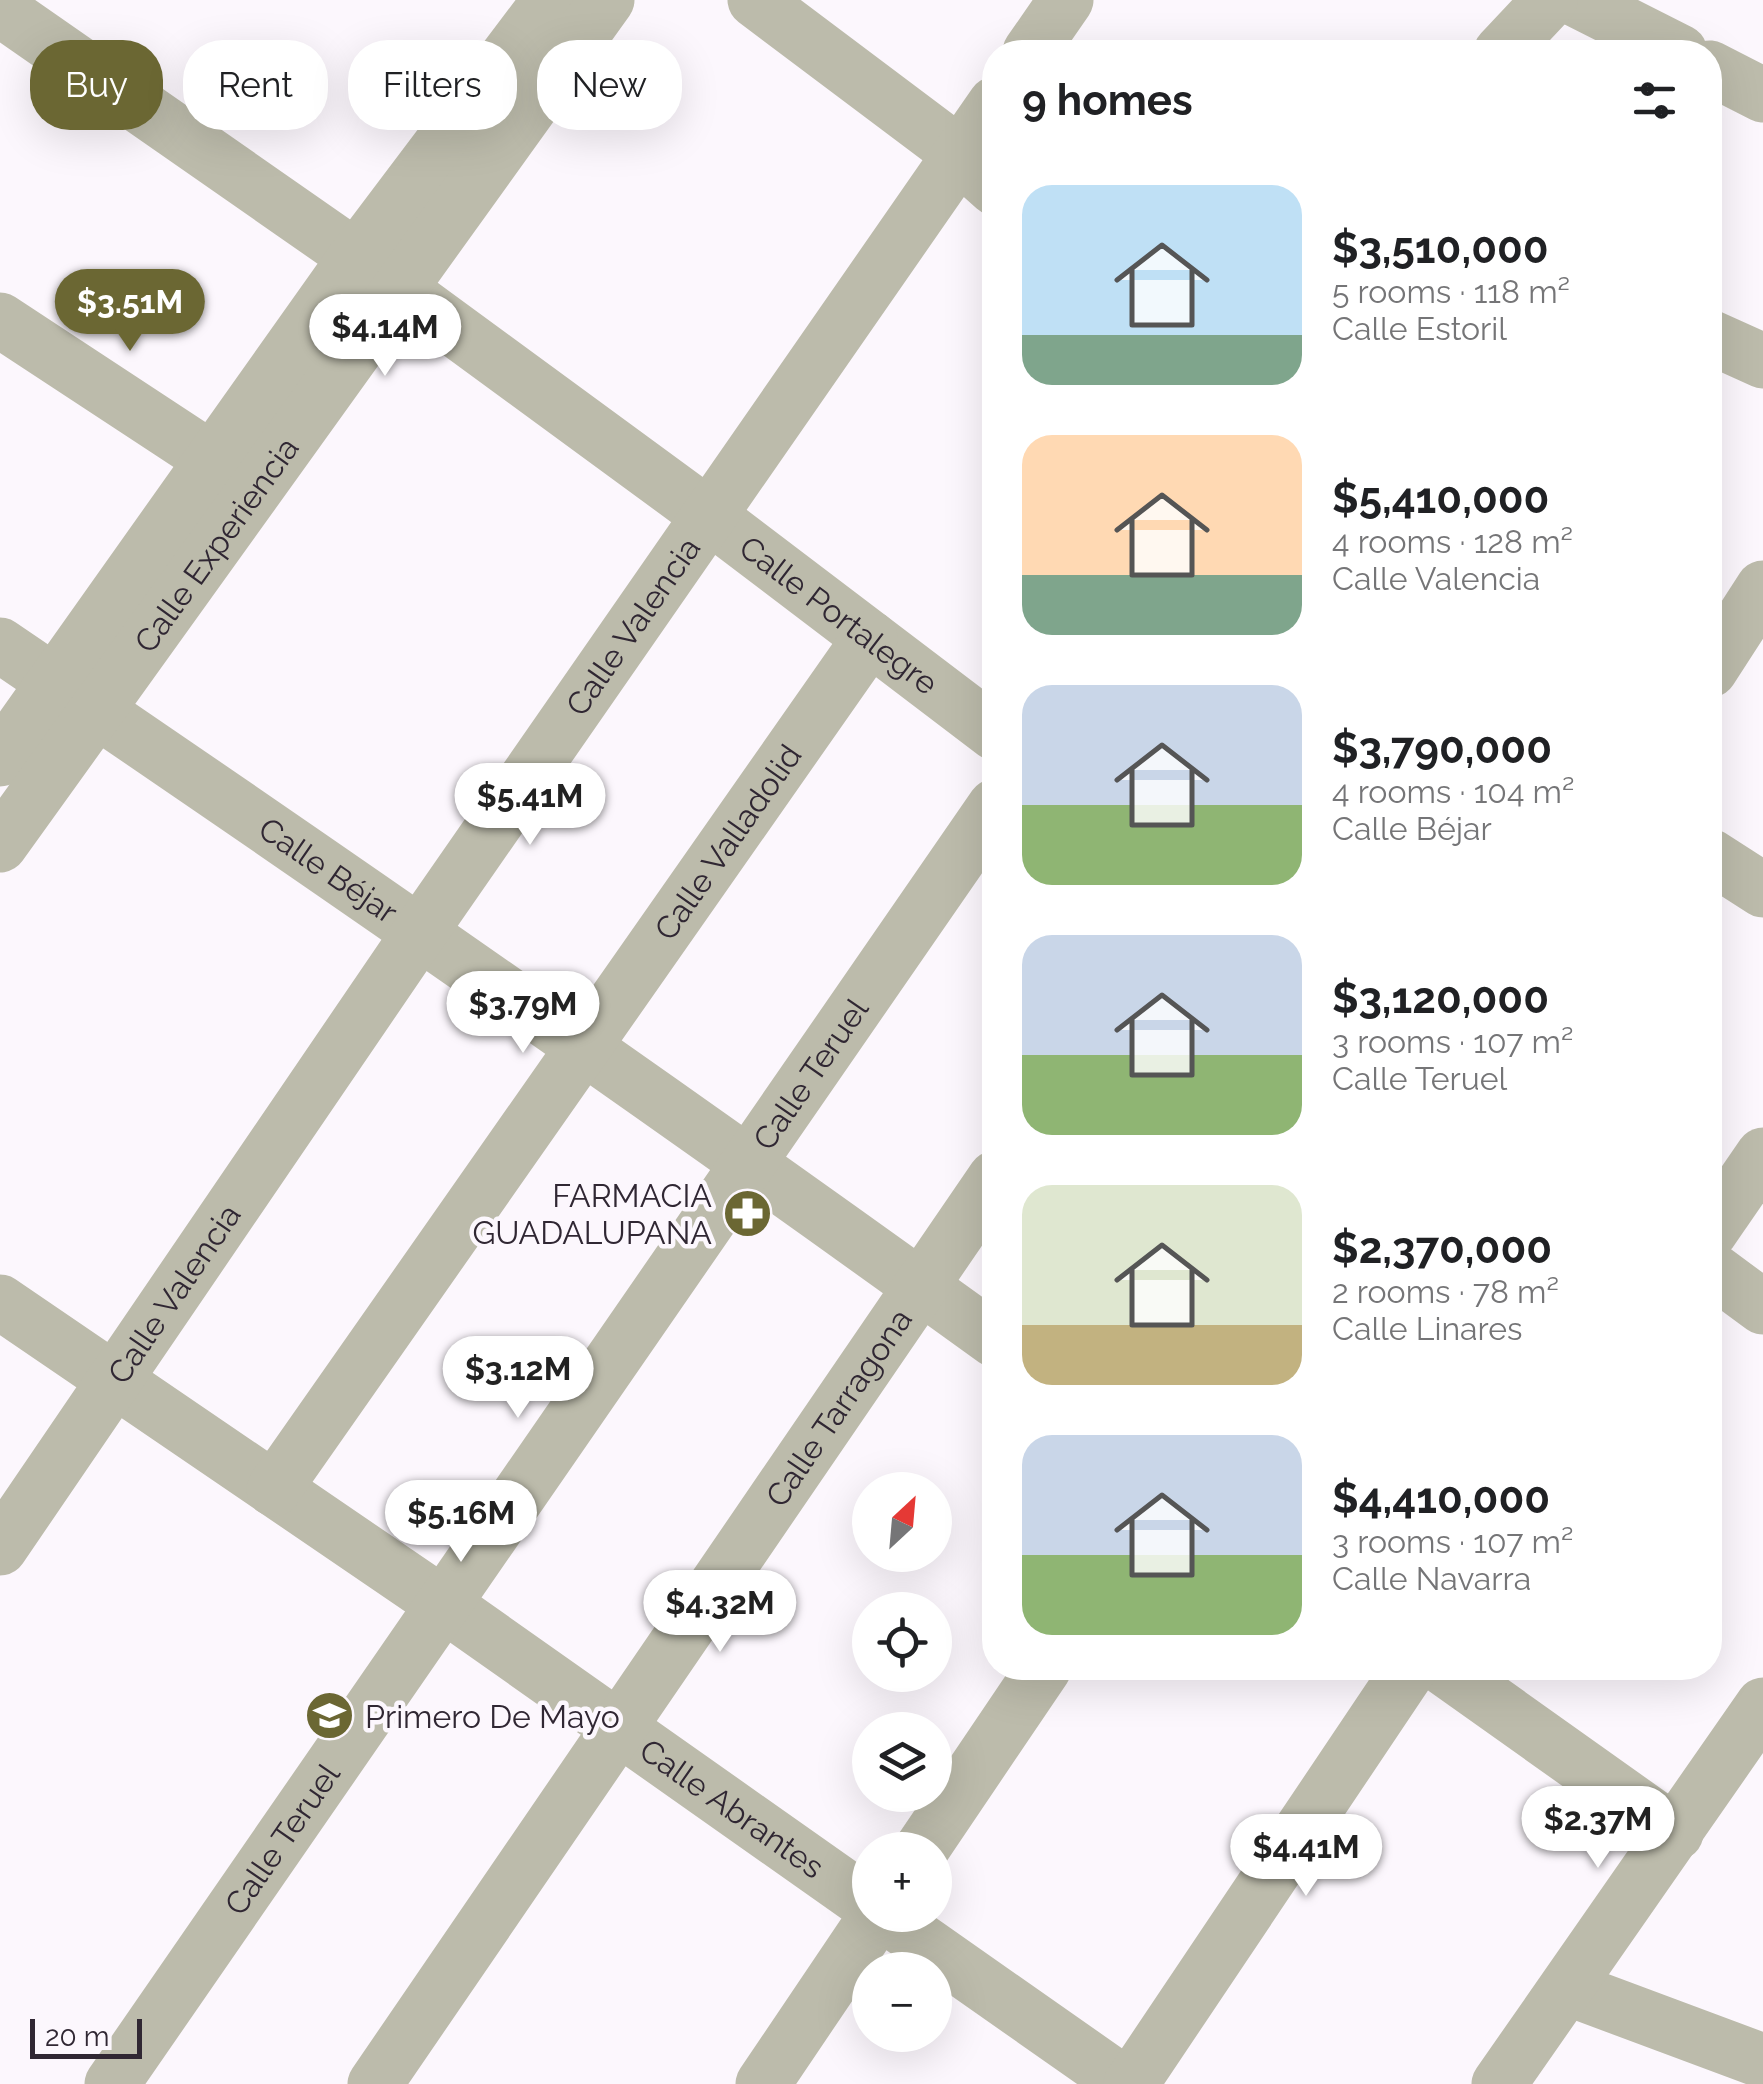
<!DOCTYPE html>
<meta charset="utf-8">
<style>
body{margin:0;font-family:Raleway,sans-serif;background:#f2f2f2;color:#202124;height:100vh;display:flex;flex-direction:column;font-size:38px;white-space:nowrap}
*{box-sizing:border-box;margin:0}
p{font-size:32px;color:#757577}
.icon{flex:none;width:55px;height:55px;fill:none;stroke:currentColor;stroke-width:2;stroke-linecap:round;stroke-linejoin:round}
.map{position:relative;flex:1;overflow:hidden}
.drawer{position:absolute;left:982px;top:40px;width:740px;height:1640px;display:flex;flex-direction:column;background:#fff;border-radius:40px;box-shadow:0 10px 40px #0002}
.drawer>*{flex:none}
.hud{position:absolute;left:30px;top:40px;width:802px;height:90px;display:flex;gap:20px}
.needle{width:65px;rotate:26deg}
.buttons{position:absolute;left:852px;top:1472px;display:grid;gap:20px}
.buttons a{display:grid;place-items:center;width:100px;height:100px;border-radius:50%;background:#fff;box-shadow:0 10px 40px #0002;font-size:50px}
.scale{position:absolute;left:30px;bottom:25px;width:112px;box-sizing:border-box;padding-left:10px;border:5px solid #302733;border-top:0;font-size:28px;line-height:35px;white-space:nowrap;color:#302733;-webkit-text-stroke:8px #fcf7fd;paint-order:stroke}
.price{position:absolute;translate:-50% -85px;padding:0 22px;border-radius:35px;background:#fff;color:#222;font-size:32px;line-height:65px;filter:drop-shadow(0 2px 5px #0008)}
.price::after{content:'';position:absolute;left:50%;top:60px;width:30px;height:22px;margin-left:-15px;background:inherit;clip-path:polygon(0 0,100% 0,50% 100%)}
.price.selected{background:#6b6733;color:#fff}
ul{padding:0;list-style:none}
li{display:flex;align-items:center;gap:30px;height:250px;padding:0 40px}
li span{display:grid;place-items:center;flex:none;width:280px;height:200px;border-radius:30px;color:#555}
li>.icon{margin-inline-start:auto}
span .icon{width:120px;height:120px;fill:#fffc;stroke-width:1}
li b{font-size:42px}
h2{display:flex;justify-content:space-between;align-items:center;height:120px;padding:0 40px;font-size:42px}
.pill{padding:0 35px;border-radius:40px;background:#fff;box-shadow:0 10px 40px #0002;font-size:35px;line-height:90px}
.pill.selected{background:#6b6733;color:#fff}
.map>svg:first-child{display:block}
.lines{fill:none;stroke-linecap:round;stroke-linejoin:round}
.minor{stroke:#bcbbab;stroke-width:55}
.labels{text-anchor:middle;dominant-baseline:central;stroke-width:9;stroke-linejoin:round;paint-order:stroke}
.street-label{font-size:32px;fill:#302733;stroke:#fcf7fd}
.poi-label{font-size:32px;fill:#302733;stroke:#fcf7fd;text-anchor:end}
</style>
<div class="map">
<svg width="1763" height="2084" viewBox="0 0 1763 2084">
<rect width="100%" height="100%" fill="#fcf7fd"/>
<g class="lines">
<g class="minor">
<path d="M 755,0 L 940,139 L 995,188"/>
<path d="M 1577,0 L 1680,52"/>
<path id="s1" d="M 0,9 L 356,257 L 708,515 L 995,733"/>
<path d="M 1030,52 L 1066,0"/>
<path d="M 1501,52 L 1550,0"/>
<path d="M 1710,68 L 1763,95"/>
<path d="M 0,320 L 213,460"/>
<path d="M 1710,337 L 1763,361"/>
<path id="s2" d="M 0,645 C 335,872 667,1103 995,1340"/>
<path d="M 1710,670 L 1763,588"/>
<path d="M 0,759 L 356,257 L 550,0"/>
<path id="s3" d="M 0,845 L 607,0"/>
<path d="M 1710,856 L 1763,890"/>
<path d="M 1710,1232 L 1763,1155"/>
<path d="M 1710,1268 L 1763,1307"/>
<path id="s4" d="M 0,1302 L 443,1604 L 870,1905"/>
<path id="s5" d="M 274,1489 L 870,638"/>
<path id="s6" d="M 0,1548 L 420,932 L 995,104"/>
<path d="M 1444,1668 L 1676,1833"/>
<path d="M 921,1850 L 1044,1668"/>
<path d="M 884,1915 L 1125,2084"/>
<path d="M 1567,1988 L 1763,2061"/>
<path id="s7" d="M 112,2084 L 995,806"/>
<path id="s8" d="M 375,2084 L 995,1178"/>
<path d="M 763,2084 L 877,1915"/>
<path d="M 1131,2084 L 1410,1668"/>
<path d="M 1499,2084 L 1763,1705"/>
</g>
</g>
<defs>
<symbol id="pharmacy-disc" viewBox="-11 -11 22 22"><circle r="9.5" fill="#6b6733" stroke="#fcf7fd"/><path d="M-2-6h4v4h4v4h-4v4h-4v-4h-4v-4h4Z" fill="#fff"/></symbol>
<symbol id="school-disc" viewBox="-11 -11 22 22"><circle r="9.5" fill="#6b6733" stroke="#fcf7fd"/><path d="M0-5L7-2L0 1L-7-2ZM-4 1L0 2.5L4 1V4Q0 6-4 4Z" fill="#fff"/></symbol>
</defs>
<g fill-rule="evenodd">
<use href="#pharmacy-disc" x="720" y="1186" width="55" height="55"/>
<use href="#school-disc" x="302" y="1688" width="55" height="55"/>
</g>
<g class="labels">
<g class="street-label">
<text stroke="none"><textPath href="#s3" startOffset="370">Calle Experiencia</textPath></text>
<text stroke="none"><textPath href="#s1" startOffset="1035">Calle Portalegre</textPath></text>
<text stroke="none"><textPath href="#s6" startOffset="1118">Calle Valencia</textPath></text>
<text stroke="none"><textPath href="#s5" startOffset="790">Calle Valladolid</textPath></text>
<text stroke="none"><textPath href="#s2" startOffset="398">Calle Béjar</textPath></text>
<text stroke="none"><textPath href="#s7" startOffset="1228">Calle Teruel</textPath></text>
<text stroke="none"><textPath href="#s6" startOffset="308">Calle Valencia</textPath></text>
<text stroke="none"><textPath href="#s8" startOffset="820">Calle Tarragona</textPath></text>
<text stroke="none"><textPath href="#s4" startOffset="890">Calle Abrantes</textPath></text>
<text stroke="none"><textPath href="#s7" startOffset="298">Calle Teruel</textPath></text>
</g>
<g class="poi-label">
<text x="712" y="1195">FARMACIA<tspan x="712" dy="37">GUADALUPANA</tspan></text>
<text x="365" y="1716" text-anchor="start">Primero De Mayo</text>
</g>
</g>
</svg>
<div class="buttons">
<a><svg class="needle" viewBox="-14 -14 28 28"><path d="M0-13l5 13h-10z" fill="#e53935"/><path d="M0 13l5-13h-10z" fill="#757577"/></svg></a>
<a><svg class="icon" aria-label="locate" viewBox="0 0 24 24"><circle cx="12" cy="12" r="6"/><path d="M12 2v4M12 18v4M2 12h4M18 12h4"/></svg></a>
<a><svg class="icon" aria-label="layers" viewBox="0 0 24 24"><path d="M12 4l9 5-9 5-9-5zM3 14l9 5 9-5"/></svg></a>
<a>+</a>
<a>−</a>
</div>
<div class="scale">20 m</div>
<b class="price selected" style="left:130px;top:354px">$3.51M</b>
<b class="price" style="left:385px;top:379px">$4.14M</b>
<b class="price" style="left:530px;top:848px">$5.41M</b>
<b class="price" style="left:523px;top:1056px">$3.79M</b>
<b class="price" style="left:518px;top:1421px">$3.12M</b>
<b class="price" style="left:461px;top:1565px">$5.16M</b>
<b class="price" style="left:720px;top:1655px">$4.32M</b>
<b class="price" style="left:1598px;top:1871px">$2.37M</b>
<b class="price" style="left:1306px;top:1899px">$4.41M</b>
<div class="hud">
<a class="pill selected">Buy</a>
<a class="pill">Rent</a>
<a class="pill">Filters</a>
<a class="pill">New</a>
</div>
<section class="drawer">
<h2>9 homes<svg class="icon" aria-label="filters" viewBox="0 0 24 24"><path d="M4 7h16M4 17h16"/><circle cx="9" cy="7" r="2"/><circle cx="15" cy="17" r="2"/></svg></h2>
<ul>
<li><span style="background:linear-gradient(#bfe0f5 75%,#7fa58c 0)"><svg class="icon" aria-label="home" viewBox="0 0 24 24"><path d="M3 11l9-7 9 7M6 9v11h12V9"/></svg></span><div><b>$3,510,000</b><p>5 rooms · 118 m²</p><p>Calle Estoril</p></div></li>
<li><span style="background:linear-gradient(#ffd9b3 70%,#7fa58c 0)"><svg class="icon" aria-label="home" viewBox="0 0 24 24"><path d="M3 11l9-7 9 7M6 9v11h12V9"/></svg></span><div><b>$5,410,000</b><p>4 rooms · 128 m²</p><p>Calle Valencia</p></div></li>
<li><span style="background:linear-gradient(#c9d6e8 60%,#8fb573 0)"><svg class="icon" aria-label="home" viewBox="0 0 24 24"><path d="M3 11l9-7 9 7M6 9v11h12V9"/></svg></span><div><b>$3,790,000</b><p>4 rooms · 104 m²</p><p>Calle Béjar</p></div></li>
<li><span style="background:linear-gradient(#c9d6e8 60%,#8fb573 0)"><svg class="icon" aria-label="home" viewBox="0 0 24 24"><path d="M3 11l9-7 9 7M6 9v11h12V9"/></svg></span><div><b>$3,120,000</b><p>3 rooms · 107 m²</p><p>Calle Teruel</p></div></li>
<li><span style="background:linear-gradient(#dfe7d0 70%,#c2b280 0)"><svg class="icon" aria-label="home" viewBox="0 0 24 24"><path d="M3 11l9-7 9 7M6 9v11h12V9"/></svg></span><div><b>$2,370,000</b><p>2 rooms · 78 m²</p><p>Calle Linares</p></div></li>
<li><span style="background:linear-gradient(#c9d6e8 60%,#8fb573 0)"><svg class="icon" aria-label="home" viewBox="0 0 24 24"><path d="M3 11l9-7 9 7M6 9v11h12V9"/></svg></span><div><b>$4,410,000</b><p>3 rooms · 107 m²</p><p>Calle Navarra</p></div></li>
</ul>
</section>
</div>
